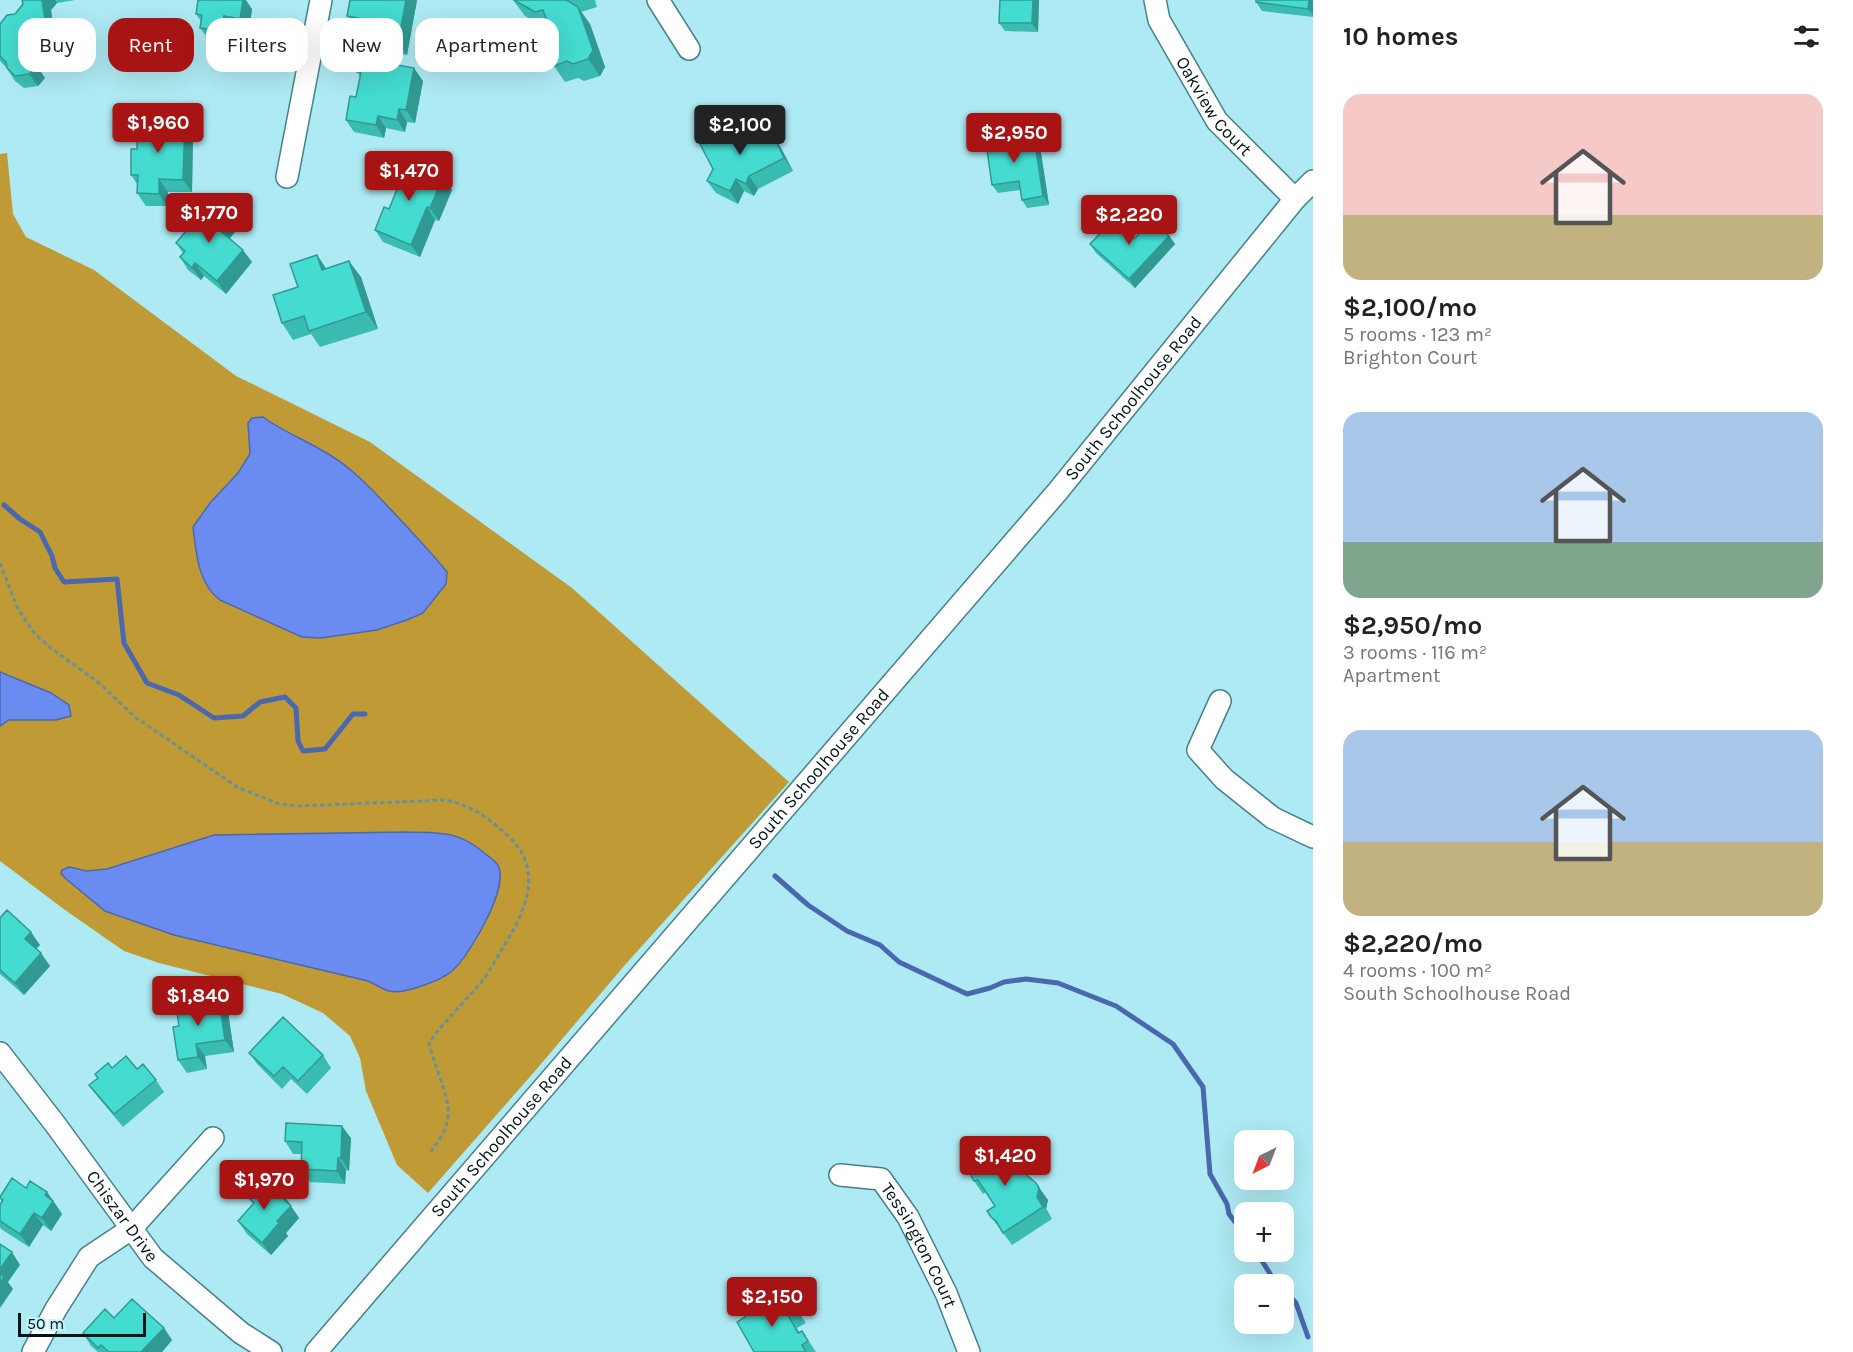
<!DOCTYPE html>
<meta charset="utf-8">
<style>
body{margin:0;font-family:Karla,sans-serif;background:#f2f2f2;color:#222;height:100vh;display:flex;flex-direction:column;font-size:22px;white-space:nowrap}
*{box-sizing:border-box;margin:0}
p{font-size:20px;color:#767676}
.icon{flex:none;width:33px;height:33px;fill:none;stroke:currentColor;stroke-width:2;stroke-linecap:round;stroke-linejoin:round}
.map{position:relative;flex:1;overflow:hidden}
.details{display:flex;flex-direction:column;background:#fff;width:540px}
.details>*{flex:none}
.banner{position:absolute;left:18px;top:18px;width:570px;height:54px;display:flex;gap:12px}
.needle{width:39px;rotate:222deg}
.controls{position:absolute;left:1234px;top:1130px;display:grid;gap:12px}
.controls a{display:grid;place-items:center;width:60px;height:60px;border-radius:12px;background:#fff;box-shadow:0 6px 24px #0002;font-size:30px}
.scale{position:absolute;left:18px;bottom:15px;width:128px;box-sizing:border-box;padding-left:6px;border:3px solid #001418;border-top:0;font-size:16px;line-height:21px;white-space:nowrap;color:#001418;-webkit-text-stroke:4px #c4f5fc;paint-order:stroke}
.price{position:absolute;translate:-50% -51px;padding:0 14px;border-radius:6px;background:#a81413;color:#fff;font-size:20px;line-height:39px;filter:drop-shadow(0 2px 3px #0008)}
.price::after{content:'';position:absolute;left:50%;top:36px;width:18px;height:14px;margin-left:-9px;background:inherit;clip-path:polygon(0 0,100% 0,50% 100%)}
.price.selected{background:#222;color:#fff}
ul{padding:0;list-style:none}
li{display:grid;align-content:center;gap:12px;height:318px;padding:0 30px}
li span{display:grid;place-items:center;height:186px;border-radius:18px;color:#555}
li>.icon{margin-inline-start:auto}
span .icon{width:108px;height:108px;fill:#fffc;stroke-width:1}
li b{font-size:26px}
h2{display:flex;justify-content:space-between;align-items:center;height:72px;padding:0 30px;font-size:26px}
.pill{padding:0 21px;border-radius:18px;background:#fff;box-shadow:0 6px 24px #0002;font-size:21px;line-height:54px}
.pill.selected{background:#a81413;color:#fff}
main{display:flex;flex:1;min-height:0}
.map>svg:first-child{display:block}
.forest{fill:#c09a34}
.water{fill:#6a8cf1;stroke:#4a68b0;stroke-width:1.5}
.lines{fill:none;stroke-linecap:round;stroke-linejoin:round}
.stream{stroke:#4a68b0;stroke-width:5}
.minor-casing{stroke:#46818a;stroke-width:24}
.path{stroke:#669299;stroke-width:3;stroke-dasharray:4.5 3;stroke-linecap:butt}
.minor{stroke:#fff;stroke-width:21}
.wall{fill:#3abcb3}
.shaded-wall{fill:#309992}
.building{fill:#44dbd0;stroke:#309992;stroke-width:1.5}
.labels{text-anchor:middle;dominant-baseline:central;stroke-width:4.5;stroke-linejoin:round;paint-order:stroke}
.street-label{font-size:18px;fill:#001418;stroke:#c4f5fc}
</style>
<main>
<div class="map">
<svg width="1313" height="1352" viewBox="0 0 1313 1352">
<rect width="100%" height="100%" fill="#adeaf3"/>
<path class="forest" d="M 7,153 L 13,214 L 26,237 L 94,270 L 236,376 L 370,442 L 572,588 L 789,782 L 624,966 L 535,1071 L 428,1193 L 397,1165 L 366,1091 L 360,1058 L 350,1036 L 323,1013 L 282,994 L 159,963 L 124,951 L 65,910 L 0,861 L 0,154 Z"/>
<path class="water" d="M 263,417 C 289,436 322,446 347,467 C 364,480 379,497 394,513 C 412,532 430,551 447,572 L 446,584 L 423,613 L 407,620 L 377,630 L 321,638 L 302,637 L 220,600 C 198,584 196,552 193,527 L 210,503 L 238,473 L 250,454 L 248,423 L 252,418 Z
M 0,672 L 51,693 L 69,705 L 71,716 L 56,720 L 9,720 L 0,726 Z
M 406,832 C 439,833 457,830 483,852 C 488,856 494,860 497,864 C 512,884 469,956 453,970 C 443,980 403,995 389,991 C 382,989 375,984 368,981 L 174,935 L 105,911 L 65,878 L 61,873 L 62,870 L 69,867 L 87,871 L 107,869 L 214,835 Z"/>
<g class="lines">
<path class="stream" d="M 4,505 L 20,519 L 40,532 L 52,556 L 55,568 L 64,582 L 117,579 L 124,643 L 147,683 L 179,695 L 214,718 L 243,716 L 260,702 L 285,697 L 296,708 L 298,741 L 303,751 L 325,749 L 353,714 L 365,714
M 775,876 L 808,905 L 847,931 L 880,945 L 899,962 L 967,994 L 990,988 L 1004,982 L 1026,979 L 1058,983 L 1116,1006 L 1173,1044 L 1203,1087 L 1210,1174 L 1227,1204 L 1229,1214 L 1245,1235
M 1256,1251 L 1272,1277 L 1279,1284
M 1284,1290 L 1296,1303 L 1308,1337"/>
<defs>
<g id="minor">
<path d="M 658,0 L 689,49"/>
<path id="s1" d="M 1155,0 L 1159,20 L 1217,121 L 1295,199"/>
<path d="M 287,177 L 321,0"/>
<path d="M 1220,701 L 1198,750 L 1224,779 L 1273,818 L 1313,837"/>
<path id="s2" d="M 0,1053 L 55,1124 L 153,1258 L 241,1333 L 271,1352"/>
<path id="s3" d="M 840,1175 L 881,1179 L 908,1217 L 946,1293 L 969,1352"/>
<path d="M 33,1352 L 56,1309 L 89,1257 L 131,1229 L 213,1138"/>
<path id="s4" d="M 316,1352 L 1058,491 L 1295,199 L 1313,181"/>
</g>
</defs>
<use href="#minor" class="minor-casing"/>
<path class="path" d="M 0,563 L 18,609 L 35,634 L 52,649 L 98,682 L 135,717 L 237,787 L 279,804 L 299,806 L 445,800 C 473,806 486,816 507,835 C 545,868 526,910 504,946 C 498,956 492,967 485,977 C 468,1000 445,1019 429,1043 C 433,1063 451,1099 448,1117 C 447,1130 438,1141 431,1152"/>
<use href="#minor" class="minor"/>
</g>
<path class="wall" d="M 22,0 L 75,0 L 57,3 L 51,10 L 56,46 L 38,68 L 45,78 L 38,86 L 24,88 L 15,81 L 6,67 L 0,61 L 0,24 L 15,14 L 23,4 Z
M 350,0 L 417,0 L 407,55 L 384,52 L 376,39 L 377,32 L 356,29 L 347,16 Z
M 513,0 L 595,0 L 597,7 L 581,12 L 590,24 L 605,67 L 600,76 L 584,81 L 578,78 L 565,82 L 554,66 L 553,40 L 549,28 L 547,29 L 525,16 Z
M 1039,0 L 1038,32 L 1005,31 L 999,23 Z
M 1313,0 L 1313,17 L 1262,11 L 1256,2 Z
M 252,9 L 249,31 L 233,28 L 231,44 L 209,40 L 200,28 L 201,21 L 196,14 Z
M 357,72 L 423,81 L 415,123 L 407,122 L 405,132 L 386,128 L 384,138 L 354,132 L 346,120 L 356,97 L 360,76 Z
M 185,121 L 193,133 L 192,192 L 168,192 L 167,206 L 146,206 L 137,193 L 137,184 L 131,175 L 137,149 Z
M 723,132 L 730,141 L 770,137 L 781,148 L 793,171 L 758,189 L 754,196 L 744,191 L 738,204 L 716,193 L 707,181 L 713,169 Z
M 1020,132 L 1026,140 L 1027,149 L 1041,153 L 1049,205 L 1027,208 L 1022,200 L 1020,190 L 998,193 L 992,185 Z
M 443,177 L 452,190 L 439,221 L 435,220 L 420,257 L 383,242 L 375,230 L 389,209 L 399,187 L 393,179 Z
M 227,219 L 236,231 L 230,238 L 252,262 L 226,294 L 204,276 L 201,280 L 188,270 L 180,257 L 183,253 L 176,243 Z
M 1169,236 L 1175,244 L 1135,288 L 1096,253 L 1090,244 Z
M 317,255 L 326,268 L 361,277 L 378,329 L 320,347 L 311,334 L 293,340 L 282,323 L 298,287 Z
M 0,918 L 40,945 L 36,949 L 50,966 L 24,995 L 0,974 Z
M 228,1012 L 234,1052 L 205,1056 L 207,1069 L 187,1073 L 178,1060 L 179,1026 Z
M 249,1053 L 323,1055 L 331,1068 L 307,1094 L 291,1079 L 282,1089 L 258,1065 Z
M 112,1068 L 137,1069 L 156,1080 L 164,1092 L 123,1127 L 98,1097 L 89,1085 Z
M 351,1138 L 349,1171 L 346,1170 L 345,1184 L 310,1182 L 301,1169 L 302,1154 L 293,1154 L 285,1141 Z
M 997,1143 L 1009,1160 L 1048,1200 L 1046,1209 L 1052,1219 L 1012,1245 L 991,1217 L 995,1206 L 986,1192 L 983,1194 L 974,1181 Z
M 26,1188 L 47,1192 L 62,1214 L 51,1231 L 43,1225 L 29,1247 L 1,1229 L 0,1227 L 0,1205 L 2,1202 L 0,1198 Z
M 249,1198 L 290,1204 L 290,1205 L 299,1218 L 286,1233 L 288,1236 L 271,1255 L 247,1234 L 238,1221 L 253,1204 Z
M 793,1304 L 806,1323 L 797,1328 L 799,1332 L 802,1331 L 816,1352 L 754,1352 L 745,1317 L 786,1307 Z
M 114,1318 L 164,1328 L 172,1340 L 162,1352 L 98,1352 L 91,1346 L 83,1333 Z"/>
<path class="shaded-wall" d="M 42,0 L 55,0 L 57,3 L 51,10 L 56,46 L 38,68 L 45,78 L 38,86 L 29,74 L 27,58 Z
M 238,0 L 246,0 L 252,9 L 249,31 L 240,19 Z
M 406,0 L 417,0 L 407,55 L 398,43 Z
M 1033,0 L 1039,0 L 1038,32 L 1032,23 Z
M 1309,0 L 1313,0 L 1313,15 L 1308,9 Z
M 578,7 L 590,24 L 605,67 L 600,76 L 588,59 Z
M 224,16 L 233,28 L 231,44 L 222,31 Z
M 414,68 L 423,81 L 415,123 L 406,110 Z
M 399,109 L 407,122 L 405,132 L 397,120 Z
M 378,116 L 386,128 L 384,138 L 376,125 Z
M 185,121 L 193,133 L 192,192 L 183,180 Z
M 1020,132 L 1026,140 L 1028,160 L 1022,151 Z
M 773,135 L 781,148 L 793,171 L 784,158 Z
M 1035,144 L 1041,153 L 1049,205 L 1043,196 Z
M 749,176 L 758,189 L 754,196 L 746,184 Z
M 443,177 L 452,190 L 439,221 L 430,208 Z
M 159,179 L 168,192 L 167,206 L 159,194 Z
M 736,179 L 744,191 L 738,204 L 730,191 Z
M 427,207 L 435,220 L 420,257 L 411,245 Z
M 227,219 L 236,231 L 227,241 L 218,229 Z
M 1169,236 L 1175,244 L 1135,288 L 1129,279 Z
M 243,250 L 252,262 L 226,294 L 217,281 Z
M 317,255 L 328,272 L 322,270 Z
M 349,261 L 361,277 L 378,329 L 366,312 Z
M 195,263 L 204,276 L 201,280 L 192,268 Z
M 31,932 L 40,945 L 34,951 L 25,939 Z
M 41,953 L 50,966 L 24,995 L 15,983 Z
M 219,1000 L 228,1012 L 234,1052 L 225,1040 Z
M 196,1044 L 205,1056 L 207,1069 L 198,1057 Z
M 342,1126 L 351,1138 L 349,1171 L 341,1158 Z
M 338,1158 L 346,1170 L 345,1184 L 337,1171 Z
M 1036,1183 L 1048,1200 L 1046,1209 L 1052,1219 L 1037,1197 Z
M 47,1192 L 62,1214 L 51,1231 L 42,1218 L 45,1195 Z
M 281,1192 L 290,1204 L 287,1208 L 279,1195 Z
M 291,1206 L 299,1218 L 286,1233 L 288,1236 L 271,1255 L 262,1243 L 277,1221 Z
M 34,1213 L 43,1225 L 29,1247 L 20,1234 Z
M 12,1252 L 20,1265 L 8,1282 L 13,1289 L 0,1308 L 0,1269 Z
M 164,1328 L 172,1340 L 162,1352 L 141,1352 Z"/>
<path class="building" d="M 22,0 L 42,0 L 47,33 L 27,58 L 36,65 L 29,74 L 15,76 L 7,68 L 6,62 L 0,56 L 0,24 L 7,15 L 15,14 L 23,4 Z
M 198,0 L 243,0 L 240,19 L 224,16 L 222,31 L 200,28 L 202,15 L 196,14 Z
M 350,0 L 406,0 L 398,43 L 376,39 L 379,22 L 347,16 Z
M 514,0 L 567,0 L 568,1 L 578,7 L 593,50 L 588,59 L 573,64 L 567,61 L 554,66 L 548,49 L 553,40 L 543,10 L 535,12 Z
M 1000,0 L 1033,0 L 1032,23 L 999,23 Z
M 1256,0 L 1309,0 L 1308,9 L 1256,2 Z
M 360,58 L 414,68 L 406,110 L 399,109 L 397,120 L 378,116 L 376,125 L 346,120 L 350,96 L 356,97 L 361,72 L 357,72 Z
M 138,119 L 185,121 L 183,180 L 159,179 L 159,194 L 137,193 L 138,175 L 131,175 L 131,149 L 137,149 Z
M 757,122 L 761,124 L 768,138 L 773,135 L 784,158 L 749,176 L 746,184 L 736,179 L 730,191 L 707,181 L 713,169 L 700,144 L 723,132 L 728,142 L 746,133 L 750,125 Z
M 1020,132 L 1022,151 L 1035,144 L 1043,196 L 1022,200 L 1019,181 L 992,185 L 985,136 Z
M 401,160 L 443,177 L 430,208 L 427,207 L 411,245 L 375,230 L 384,207 L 389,209 L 400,182 L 393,179 Z
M 209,204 L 227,219 L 218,229 L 243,250 L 217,281 L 195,263 L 192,268 L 180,257 L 185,251 L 176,243 Z
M 1113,220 L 1134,239 L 1152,220 L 1169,236 L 1129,279 L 1090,244 Z
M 317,255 L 322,270 L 349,261 L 366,312 L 309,331 L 304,316 L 282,323 L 273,295 L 298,287 L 290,264 Z
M 7,910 L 31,932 L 25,939 L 41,953 L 15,983 L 0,970 L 0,918 Z
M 219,1000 L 225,1040 L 196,1044 L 198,1057 L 178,1060 L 173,1027 L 179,1026 L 176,1006 Z
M 283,1017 L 323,1055 L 298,1081 L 283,1067 L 274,1076 L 249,1053 Z
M 126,1056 L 137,1069 L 143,1064 L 156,1080 L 114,1114 L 89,1085 L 98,1078 L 95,1074 L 108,1063 L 112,1068 Z
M 286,1123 L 342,1126 L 341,1158 L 338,1158 L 337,1171 L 301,1169 L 302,1142 L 285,1141 Z
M 997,1143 L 1006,1158 L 1036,1183 L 1039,1188 L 1037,1197 L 1043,1207 L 1003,1233 L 996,1221 L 991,1217 L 987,1211 L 995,1206 L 978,1180 L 974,1181 L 964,1163 Z
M 12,1178 L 26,1188 L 30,1181 L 47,1192 L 45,1195 L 53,1201 L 42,1218 L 34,1213 L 20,1234 L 0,1221 L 0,1205 L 3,1200 L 0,1198 L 0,1197 Z
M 266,1178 L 281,1192 L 279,1195 L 291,1206 L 277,1221 L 279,1223 L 262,1243 L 238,1221 L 254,1203 L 249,1198 Z
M 0,1244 L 12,1252 L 0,1269 Z
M 0,1274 L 4,1277 L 0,1283 Z
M 778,1295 L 785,1308 L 793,1304 L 797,1311 L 788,1315 L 798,1333 L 802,1331 L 808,1341 L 802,1345 L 806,1352 L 754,1352 L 737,1322 L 745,1317 L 744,1314 Z
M 132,1299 L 164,1328 L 141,1352 L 109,1352 L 101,1345 L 98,1348 L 83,1333 L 105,1309 L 114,1318 Z"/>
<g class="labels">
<g class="street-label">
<text stroke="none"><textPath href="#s1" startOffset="123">Oakview Court</textPath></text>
<text stroke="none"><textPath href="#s4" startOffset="1256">South Schoolhouse Road</textPath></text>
<text stroke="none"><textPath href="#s4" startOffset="770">South Schoolhouse Road</textPath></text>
<text stroke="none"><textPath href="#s4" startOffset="284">South Schoolhouse Road</textPath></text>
<text stroke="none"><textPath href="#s2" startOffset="204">Chiszar Drive</textPath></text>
<text stroke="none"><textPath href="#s3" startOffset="118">Tessington Court</textPath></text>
</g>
</g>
</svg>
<div class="controls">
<a><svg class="needle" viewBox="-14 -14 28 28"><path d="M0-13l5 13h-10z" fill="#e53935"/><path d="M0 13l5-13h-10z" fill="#767676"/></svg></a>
<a>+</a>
<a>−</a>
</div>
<div class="scale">50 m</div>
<b class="price" style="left:158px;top:154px">$1,960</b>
<b class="price selected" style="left:740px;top:156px">$2,100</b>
<b class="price" style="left:1014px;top:164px">$2,950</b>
<b class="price" style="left:409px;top:202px">$1,470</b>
<b class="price" style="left:209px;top:244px">$1,770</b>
<b class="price" style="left:1129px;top:246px">$2,220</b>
<b class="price" style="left:198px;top:1027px">$1,840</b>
<b class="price" style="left:1005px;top:1187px">$1,420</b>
<b class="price" style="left:264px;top:1211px">$1,970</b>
<b class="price" style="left:772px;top:1328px">$2,150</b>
<div class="banner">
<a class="pill">Buy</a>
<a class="pill selected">Rent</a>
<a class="pill">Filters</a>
<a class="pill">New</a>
<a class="pill">Apartment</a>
</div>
</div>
<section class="details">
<h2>10 homes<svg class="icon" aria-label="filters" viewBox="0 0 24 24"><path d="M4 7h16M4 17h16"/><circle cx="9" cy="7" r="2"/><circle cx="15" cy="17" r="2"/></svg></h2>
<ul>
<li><span style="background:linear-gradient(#f6c9c9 65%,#c2b280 0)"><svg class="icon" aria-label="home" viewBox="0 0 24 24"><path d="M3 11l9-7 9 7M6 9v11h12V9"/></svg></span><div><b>$2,100/mo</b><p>5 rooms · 123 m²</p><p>Brighton Court</p></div></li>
<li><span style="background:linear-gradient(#a9c7e8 70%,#7fa58c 0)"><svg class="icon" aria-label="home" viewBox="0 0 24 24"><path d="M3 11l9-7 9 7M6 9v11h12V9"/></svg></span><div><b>$2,950/mo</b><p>3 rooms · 116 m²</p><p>Apartment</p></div></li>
<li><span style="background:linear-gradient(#a9c7e8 60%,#c2b280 0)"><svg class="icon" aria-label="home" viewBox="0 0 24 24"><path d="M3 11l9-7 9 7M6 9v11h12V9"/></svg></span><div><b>$2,220/mo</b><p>4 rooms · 100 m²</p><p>South Schoolhouse Road</p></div></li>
</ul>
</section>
</main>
